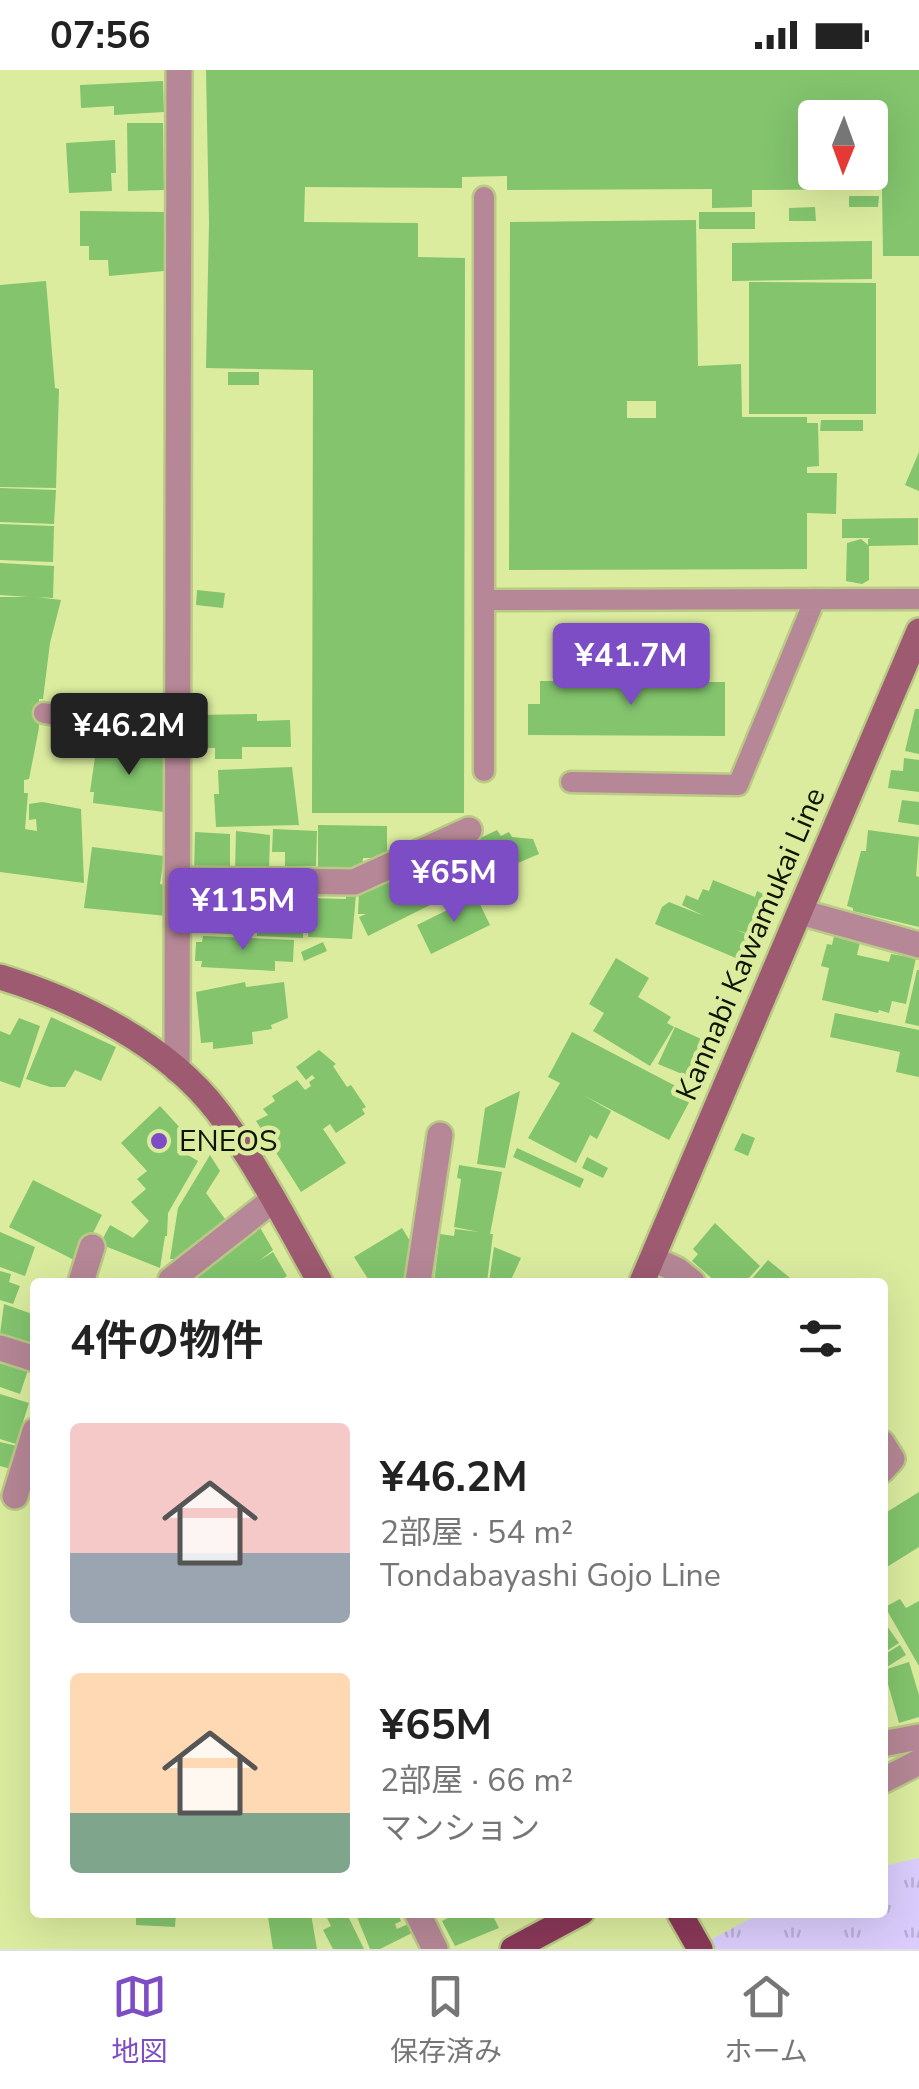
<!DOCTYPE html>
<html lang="ja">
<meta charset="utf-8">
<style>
body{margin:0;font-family:"Nunito Sans","Noto Sans JP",sans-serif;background:#f2f2f2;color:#222;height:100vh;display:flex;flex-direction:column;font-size:38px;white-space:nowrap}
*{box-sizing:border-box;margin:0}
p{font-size:32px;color:#767676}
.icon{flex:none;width:55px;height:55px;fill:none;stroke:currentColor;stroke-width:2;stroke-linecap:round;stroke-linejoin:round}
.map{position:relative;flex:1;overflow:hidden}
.side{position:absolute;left:30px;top:1208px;width:858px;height:640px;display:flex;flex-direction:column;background:#fff;border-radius:10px;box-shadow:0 10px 40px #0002}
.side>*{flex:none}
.needle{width:65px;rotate:181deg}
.controls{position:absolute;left:798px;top:30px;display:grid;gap:20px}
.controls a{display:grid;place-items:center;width:90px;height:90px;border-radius:10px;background:#fff;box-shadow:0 10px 40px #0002;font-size:50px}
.price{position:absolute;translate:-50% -85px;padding:0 22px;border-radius:10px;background:#7d4dc5;color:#fff;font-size:32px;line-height:65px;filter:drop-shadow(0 2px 5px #0008)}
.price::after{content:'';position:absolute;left:50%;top:60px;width:30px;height:22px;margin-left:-15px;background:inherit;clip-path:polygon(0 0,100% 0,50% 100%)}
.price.selected{background:#222;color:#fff}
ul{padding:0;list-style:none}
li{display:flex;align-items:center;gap:30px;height:250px;padding:0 40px}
li span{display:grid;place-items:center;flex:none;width:280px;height:200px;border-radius:10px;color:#555}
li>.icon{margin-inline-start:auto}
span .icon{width:120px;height:120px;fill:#fffc;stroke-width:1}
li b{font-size:42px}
h2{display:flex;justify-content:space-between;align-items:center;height:120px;padding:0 40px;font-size:42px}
.status{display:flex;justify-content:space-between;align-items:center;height:70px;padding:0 50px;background:#fff;direction:ltr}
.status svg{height:28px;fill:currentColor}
.dock{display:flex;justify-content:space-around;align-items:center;height:140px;border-top:2px solid #e0e0e0;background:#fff;font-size:28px;color:#767676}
.dock a{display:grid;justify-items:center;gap:5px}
.dock .selected{color:#7d4dc5}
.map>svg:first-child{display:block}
.grass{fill:url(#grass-tufts)}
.building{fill:#83c46d;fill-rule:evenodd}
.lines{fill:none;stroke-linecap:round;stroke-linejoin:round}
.lane-casing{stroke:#bac986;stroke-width:25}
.street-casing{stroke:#bac986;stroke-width:30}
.secondary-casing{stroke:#bac986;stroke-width:30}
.primary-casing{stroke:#bac986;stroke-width:30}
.lane{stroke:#b68796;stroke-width:20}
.street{stroke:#b68796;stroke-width:25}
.secondary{stroke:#9d5a71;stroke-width:25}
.primary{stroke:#893858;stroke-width:25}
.poi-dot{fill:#7d4dc5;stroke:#dbec9f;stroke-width:4}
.labels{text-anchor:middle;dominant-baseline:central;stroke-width:9;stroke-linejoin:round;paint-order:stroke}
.street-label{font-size:30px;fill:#0f1400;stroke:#dbec9f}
.poi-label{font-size:30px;fill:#0f1400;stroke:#dbec9f;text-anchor:start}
</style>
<div class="status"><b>07:56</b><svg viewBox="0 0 49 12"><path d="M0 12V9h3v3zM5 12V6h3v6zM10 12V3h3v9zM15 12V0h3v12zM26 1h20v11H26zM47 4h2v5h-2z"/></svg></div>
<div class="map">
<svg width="919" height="1879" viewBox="0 0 919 1879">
<defs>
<pattern id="grass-tufts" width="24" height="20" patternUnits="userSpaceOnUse" patternTransform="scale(2.5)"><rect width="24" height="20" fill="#daccfc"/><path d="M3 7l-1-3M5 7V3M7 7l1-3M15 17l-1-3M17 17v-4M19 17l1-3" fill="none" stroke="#baaed6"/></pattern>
</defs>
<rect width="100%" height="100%" fill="#dbec9f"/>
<path class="grass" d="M 919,1788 L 919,1879 L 693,1879 L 761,1843 L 882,1842 L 883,1796 Z"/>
<path class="building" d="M 206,0 L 919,0 L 919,186 L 883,186 L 882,119 L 752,120 L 752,137 L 712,138 L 712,119 L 507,120 L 507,106 L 462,107 L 462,118 L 305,117 L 304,152 L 418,153 L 418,187 L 465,188 L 464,743 L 312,743 L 313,300 L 206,298 L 209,153 ZM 815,48 L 870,48 L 870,102 L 815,102 Z
M 163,11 L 164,42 L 114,45 L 114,36 L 81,38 L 80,15 Z
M 127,53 L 163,53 L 164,120 L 128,121 Z
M 115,70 L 116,103 L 111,103 L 112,121 L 69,123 L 66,73 Z
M 849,126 L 879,126 L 878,137 L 849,137 Z
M 815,137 L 816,151 L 789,151 L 789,138 Z
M 80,141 L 165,142 L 164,201 L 109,206 L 108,190 L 89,190 L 89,176 L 80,176 Z
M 699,142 L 755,142 L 755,159 L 699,159 Z
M 696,150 L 698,296 L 741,294 L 742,347 L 807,347 L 807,353 L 818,353 L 819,396 L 807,397 L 807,403 L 837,403 L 836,444 L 807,443 L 807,499 L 509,500 L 510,152 ZM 627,331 L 656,331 L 656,348 L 627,348 Z
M 872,171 L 872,209 L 732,211 L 732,173 Z
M 46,211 L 55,318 L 59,319 L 56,418 L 0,417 L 0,215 Z
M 749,212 L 876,213 L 876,344 L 749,344 Z
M 228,302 L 259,302 L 259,315 L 228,315 Z
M 821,350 L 863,350 L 863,361 L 820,361 Z
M 919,382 L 919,421 L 905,415 Z
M 0,418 L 56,420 L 54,454 L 0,452 Z
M 918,448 L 918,475 L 869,476 L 869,510 L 862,514 L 846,511 L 847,473 L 861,469 L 868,475 L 868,469 L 871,468 L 842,468 L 842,449 Z
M 0,454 L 54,456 L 53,492 L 0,490 Z
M 0,493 L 54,496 L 53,528 L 37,527 L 61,530 L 50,573 L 43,629 L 39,629 L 39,658 L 29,709 L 24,710 L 24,723 L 28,723 L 25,759 L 37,761 L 36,749 L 29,750 L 29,734 L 42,732 L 81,739 L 84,813 L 0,802 L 0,527 L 28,527 L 0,525 Z
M 197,520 L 225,523 L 223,538 L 196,535 Z
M 673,598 L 700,598 L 701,612 L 725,612 L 725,666 L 528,665 L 528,634 L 540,634 L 540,611 L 673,611 Z
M 915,639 L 919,639 L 919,684 L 905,681 Z
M 257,644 L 257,651 L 290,650 L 291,677 L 242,677 L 242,689 L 215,689 L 215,678 L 195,678 L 195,645 Z
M 56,655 L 103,662 L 102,670 L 55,663 Z
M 97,673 L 137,678 L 136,683 L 168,687 L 164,742 L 93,733 L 94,722 L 90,722 Z
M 904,688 L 919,690 L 919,722 L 888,718 L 891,700 L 903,701 Z
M 292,697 L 299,755 L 216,757 L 214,724 L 219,724 L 218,700 Z
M 902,730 L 919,732 L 919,755 L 898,752 Z
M 318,755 L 387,756 L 387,788 L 363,788 L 362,797 L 318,797 Z
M 273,759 L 317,761 L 316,796 L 285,796 L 285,782 L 272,782 Z
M 497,760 L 501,766 L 509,762 L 512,767 L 533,769 L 539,784 L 488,806 L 368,866 L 359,847 L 366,844 L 358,844 L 359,821 L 367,822 Z
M 868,760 L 919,767 L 916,806 L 919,807 L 919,857 L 853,841 L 853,838 L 847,836 L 861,781 L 866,781 Z
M 236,761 L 270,765 L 269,802 L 235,801 Z
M 195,762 L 230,764 L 230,802 L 194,802 Z
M 92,777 L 164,786 L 160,814 L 171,816 L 167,846 L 84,838 Z
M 713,810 L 755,827 L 757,821 L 768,826 L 766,838 L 763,837 L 751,865 L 734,859 L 753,867 L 743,891 L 655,854 L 662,837 L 669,832 L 704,846 L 682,835 L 686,825 L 698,830 L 703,819 L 709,821 Z
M 214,821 L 230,821 L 230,826 L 255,827 L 253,865 L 207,863 L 208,851 L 198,851 L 199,825 L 213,826 Z
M 292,822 L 303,822 L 303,868 L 257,866 L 258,831 L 261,831 L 261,826 L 282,827 L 282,831 L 292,831 Z
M 346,824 L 356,825 L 352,869 L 308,867 L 310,828 L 346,829 Z
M 476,826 L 490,855 L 431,884 L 417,855 Z
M 203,866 L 294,870 L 293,892 L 275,891 L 275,901 L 201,897 L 202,891 L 195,891 L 196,872 L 202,872 Z
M 834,866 L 860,872 L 857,885 L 889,892 L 891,884 L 916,888 L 906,934 L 892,931 L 889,943 L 879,940 L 878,943 L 822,930 L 829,898 L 821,896 L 827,874 L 832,875 Z
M 323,872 L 327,881 L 304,891 L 301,882 Z
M 616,888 L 649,908 L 638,927 L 671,947 L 667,953 L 674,957 L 650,996 L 593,961 L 604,943 L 589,934 Z
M 917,900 L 919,900 L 919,956 L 905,953 Z
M 245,912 L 246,917 L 284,912 L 288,948 L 271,955 L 272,959 L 252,962 L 253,974 L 213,979 L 213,972 L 201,973 L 196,922 Z
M 835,943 L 919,960 L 919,1007 L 896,1002 L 900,982 L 830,967 Z
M 51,947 L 116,977 L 101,1011 L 75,1000 L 65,1017 L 50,1017 L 26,1009 Z
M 19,948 L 40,956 L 20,1018 L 0,1011 L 0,961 L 10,965 Z
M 675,957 L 712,974 L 706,986 L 711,988 L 706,999 L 700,996 L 694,1009 L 658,994 Z
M 572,962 L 693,1025 L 669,1070 L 583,1025 L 611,1041 L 597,1069 L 590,1065 L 576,1093 L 528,1068 L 560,1013 L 548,1007 Z
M 319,980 L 336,994 L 333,996 L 347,1017 L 351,1015 L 366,1037 L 362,1039 L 365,1044 L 336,1063 L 330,1054 L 323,1059 L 346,1093 L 301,1122 L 256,1051 L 268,1045 L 263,1039 L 275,1031 L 272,1026 L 297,1010 L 305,1020 L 311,1016 L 309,1012 L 315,1008 L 312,1005 L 306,1010 L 296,997 Z
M 520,1021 L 505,1098 L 477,1094 L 485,1038 Z
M 160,1036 L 183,1061 L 179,1065 L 193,1081 L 188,1085 L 198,1091 L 168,1143 L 167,1166 L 165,1166 L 160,1198 L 100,1174 L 110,1155 L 133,1168 L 149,1151 L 131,1132 L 146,1119 L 137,1109 L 147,1101 L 121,1073 Z
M 742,1063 L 755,1068 L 748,1086 L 734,1080 Z
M 517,1078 L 584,1109 L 580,1118 L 513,1087 Z
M 210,1085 L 220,1101 L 206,1123 L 228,1153 L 181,1190 L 170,1189 L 178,1138 Z
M 587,1087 L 608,1098 L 603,1108 L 582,1098 Z
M 459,1095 L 502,1102 L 490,1164 L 493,1164 L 487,1212 L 434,1212 L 440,1164 L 454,1166 L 455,1159 L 479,1162 L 454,1157 L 461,1109 L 457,1108 Z
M 33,1110 L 102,1145 L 89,1171 L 85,1169 L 74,1190 L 9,1157 Z
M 715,1153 L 760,1196 L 745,1212 L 716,1212 L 692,1191 L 698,1184 L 693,1179 Z
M 258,1154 L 273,1180 L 259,1191 L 273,1182 L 287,1206 L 278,1212 L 186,1212 L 209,1199 L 206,1194 Z
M 402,1158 L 410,1171 L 403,1212 L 370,1212 L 354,1187 Z
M 0,1162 L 35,1177 L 25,1206 L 0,1197 Z
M 494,1177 L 521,1188 L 510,1212 L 489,1212 Z
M 768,1190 L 795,1212 L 749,1212 Z
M 0,1201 L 11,1204 L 9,1212 L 20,1216 L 13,1234 L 0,1230 Z
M 4,1234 L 35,1245 L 35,1276 L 0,1264 Z
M 0,1288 L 29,1297 L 20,1324 L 0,1317 Z
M 0,1324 L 29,1333 L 16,1374 L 0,1369 Z
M 0,1372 L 17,1376 L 11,1399 L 0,1396 Z
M 919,1422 L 919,1477 L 882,1500 L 882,1445 Z
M 900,1529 L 906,1538 L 919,1531 L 919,1596 L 885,1537 Z
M 882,1549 L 899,1573 L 882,1584 Z
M 900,1575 L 906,1585 L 882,1600 L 882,1586 Z
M 909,1592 L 919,1625 L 919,1647 L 899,1653 L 884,1600 Z
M 136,1842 L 176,1842 L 175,1857 L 136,1855 Z
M 324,1842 L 346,1842 L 364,1879 L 333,1879 L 323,1860 L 331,1856 Z
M 365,1842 L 397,1842 L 401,1851 L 395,1854 L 397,1859 L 408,1854 L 412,1863 L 380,1879 L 370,1879 L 357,1847 Z
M 459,1842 L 491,1842 L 499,1858 L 455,1876 L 442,1851 Z
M 291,1843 L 292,1847 L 311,1844 L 317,1879 L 273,1879 L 268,1847 Z"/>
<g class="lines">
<defs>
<path id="lane" d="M 484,530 L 919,529
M 44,643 L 178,665
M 484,701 L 484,127
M 571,712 L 738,715 L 815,529"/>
<path id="street" d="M 178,810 L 354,812 L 469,760
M 800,842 L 919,875
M 177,1000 L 179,0
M 653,1189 L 677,1200 L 692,1212
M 171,1210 L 273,1130
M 81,1212 L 92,1177
M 418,1212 L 440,1065
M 0,1278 L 35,1289
M 882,1373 L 892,1389 L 882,1400
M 15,1426 L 35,1361
M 882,1674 L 919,1667
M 882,1711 L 919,1692
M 417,1842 L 435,1879"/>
<path id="secondary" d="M 0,907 C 79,931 167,975 218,1042 C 257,1095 288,1155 320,1212
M 642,1212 L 919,561"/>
<path id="primary" d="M 679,1842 L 700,1879
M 513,1879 L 582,1842"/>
</defs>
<use href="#lane" class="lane-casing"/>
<use href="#street" class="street-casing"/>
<use href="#secondary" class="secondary-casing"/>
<use href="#primary" class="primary-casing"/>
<use href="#lane" class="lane"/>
<use href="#street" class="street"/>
<use href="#secondary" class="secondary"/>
<use href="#primary" class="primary"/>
</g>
<circle class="poi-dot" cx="159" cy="1071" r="10"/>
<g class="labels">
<g class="street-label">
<text transform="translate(751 874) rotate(-67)">Kannabi Kawamukai Line</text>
</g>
<g class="poi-label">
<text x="179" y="1071">ENEOS</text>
</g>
</g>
</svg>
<div class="controls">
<a><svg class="needle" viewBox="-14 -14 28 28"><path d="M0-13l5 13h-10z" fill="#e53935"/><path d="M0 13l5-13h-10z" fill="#767676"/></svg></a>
</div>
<b class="price" style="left:631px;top:638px">¥41.7M</b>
<b class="price selected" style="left:129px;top:708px">¥46.2M</b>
<b class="price" style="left:454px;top:855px">¥65M</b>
<b class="price" style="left:243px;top:883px">¥115M</b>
<section class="side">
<h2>4件の物件<svg class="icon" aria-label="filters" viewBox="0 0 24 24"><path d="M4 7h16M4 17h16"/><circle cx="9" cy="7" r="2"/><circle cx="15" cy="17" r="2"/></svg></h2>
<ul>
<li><span style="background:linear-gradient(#f6c9c9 65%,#9aa5b1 0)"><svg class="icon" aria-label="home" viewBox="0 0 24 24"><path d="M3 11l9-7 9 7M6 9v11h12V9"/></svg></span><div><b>¥46.2M</b><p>2部屋 · 54 m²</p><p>Tondabayashi Gojo Line</p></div></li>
<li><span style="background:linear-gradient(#ffd9b3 70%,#7fa58c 0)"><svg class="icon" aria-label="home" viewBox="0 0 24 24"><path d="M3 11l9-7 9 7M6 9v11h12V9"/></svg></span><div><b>¥65M</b><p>2部屋 · 66 m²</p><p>マンション</p></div></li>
</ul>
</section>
</div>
<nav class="dock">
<a class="selected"><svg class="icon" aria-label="map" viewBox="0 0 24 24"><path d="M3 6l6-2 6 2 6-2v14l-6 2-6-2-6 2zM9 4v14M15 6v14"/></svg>地図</a>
<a><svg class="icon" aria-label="saved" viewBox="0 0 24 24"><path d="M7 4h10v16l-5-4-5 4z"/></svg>保存済み</a>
<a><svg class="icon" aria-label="home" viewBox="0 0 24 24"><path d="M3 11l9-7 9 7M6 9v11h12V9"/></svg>ホーム</a>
</nav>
